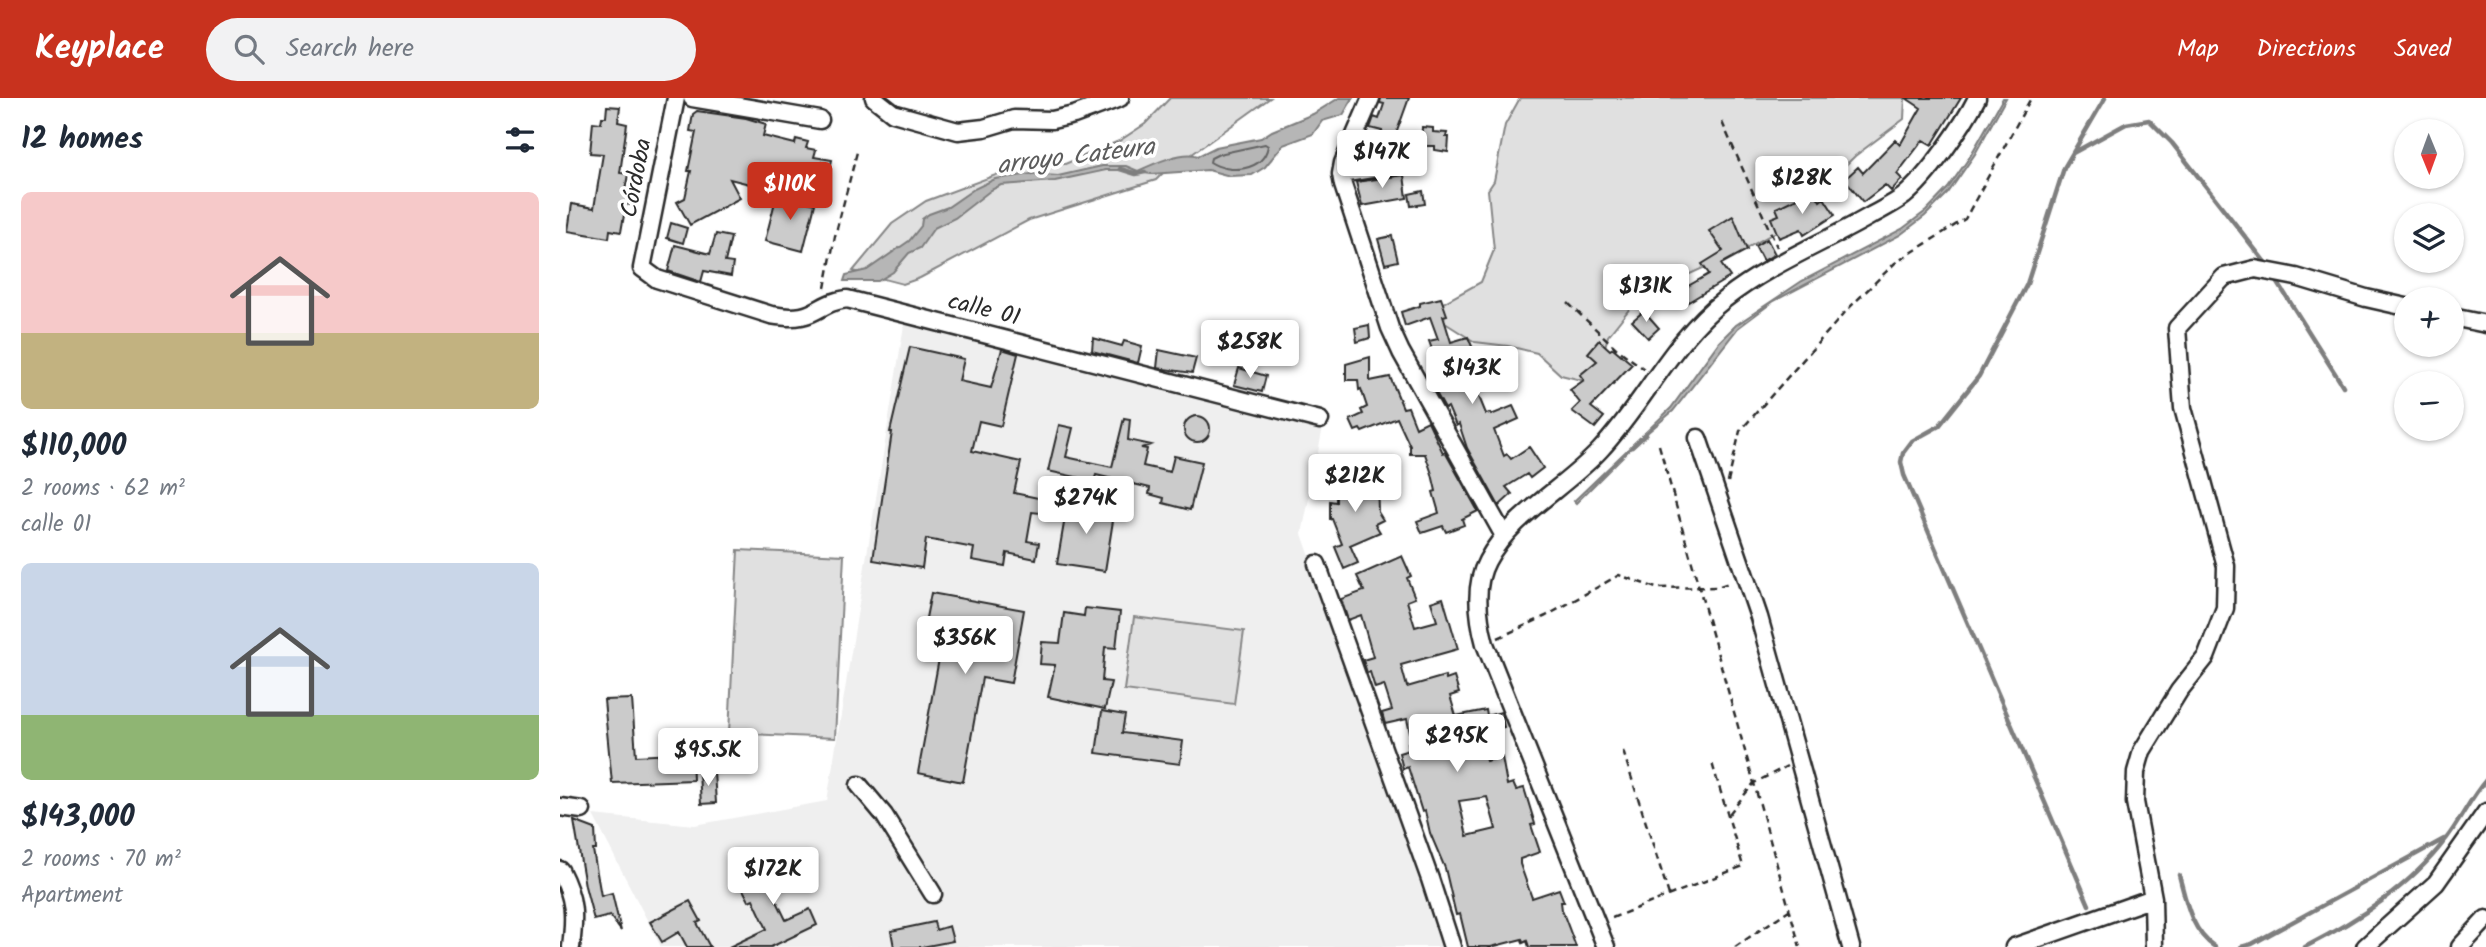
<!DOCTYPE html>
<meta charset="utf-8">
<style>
body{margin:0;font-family:Kalam,sans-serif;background:#f2f2f3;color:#1f2937;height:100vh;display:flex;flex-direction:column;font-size:26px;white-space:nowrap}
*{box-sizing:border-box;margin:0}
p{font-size:23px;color:#747a83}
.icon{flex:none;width:38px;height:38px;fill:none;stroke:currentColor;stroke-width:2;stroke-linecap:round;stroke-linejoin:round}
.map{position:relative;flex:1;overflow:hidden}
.panel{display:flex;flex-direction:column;background:#fff;width:560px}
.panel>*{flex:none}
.needle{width:46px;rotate:179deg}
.buttons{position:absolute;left:1834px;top:21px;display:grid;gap:14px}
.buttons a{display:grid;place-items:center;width:70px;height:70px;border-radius:50%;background:#fff;box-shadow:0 2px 5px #0004;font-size:35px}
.price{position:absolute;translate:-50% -60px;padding:0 16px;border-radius:7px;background:#fff;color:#222;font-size:23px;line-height:46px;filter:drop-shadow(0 2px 4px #0008)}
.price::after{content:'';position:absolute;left:50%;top:42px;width:21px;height:16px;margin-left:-10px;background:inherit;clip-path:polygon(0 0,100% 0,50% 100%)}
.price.active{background:#c8321e;color:#fff}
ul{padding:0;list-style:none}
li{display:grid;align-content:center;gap:14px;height:371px;padding:0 21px}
li span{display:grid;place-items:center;height:217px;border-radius:10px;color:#555}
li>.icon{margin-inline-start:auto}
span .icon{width:126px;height:126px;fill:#fffc;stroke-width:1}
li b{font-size:30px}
h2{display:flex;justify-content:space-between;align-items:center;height:84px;padding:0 21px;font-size:30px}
header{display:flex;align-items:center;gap:42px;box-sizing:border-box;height:98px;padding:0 35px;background:#c8321e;color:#fff}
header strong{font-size:33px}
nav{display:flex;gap:38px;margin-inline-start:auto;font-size:24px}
.search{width:490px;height:63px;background:#f2f2f3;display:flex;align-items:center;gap:18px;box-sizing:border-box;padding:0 24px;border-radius:38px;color:#747a83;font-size:26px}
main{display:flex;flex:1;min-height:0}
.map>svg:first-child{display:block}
.built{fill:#efefef}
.green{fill:#e0e0e0;stroke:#868686;stroke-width:2}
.water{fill:#b6b6b6;stroke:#7e7e7e;stroke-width:2}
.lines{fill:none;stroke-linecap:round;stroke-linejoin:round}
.shore{stroke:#636363;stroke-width:2}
.stream{stroke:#7e7e7e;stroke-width:4.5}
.building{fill:#cbcbcb;stroke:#2b2b2b;stroke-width:2;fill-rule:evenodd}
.minor-casing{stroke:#2b2b2b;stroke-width:21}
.path{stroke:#2b2b2b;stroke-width:2.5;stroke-dasharray:7 5;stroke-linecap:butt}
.minor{stroke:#fff;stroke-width:16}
.labels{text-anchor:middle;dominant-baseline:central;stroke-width:7;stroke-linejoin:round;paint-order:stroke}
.street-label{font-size:24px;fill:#2b2b2b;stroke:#fff}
.water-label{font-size:26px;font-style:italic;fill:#5c5c5c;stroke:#fff}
</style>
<header>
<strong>Keyplace</strong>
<div class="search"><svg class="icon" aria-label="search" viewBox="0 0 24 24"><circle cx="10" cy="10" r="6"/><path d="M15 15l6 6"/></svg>Search here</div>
<nav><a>Map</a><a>Directions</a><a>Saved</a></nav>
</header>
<main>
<section class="panel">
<h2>12 homes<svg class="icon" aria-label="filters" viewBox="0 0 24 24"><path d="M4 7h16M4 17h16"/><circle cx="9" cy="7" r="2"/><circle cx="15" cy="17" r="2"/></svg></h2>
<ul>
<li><span style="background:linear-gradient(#f6c9c9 65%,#c2b280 0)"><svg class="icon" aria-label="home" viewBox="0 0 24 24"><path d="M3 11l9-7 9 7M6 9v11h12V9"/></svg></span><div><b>$110,000</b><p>2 rooms · 62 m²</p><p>calle 01</p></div></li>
<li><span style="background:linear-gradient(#c9d6e8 70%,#8fb573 0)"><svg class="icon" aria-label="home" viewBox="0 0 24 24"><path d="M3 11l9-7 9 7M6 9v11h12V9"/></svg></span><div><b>$143,000</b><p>2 rooms · 70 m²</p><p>Apartment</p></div></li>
</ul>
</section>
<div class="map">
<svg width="1926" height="849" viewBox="0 0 1926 849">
<rect width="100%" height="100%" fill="#fff"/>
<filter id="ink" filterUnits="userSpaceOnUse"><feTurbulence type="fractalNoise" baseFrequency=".0143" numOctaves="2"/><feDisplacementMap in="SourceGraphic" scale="14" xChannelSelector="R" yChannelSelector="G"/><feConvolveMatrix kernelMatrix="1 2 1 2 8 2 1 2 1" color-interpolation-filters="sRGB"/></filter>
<g filter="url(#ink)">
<path class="built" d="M 345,221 L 763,329 L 742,436 L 888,849 L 101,849 L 33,717 L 135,727 L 267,703 Z"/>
<path class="green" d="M 610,0 L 710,0 L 628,59 L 610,68 L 596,82 L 469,122 L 360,180 L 343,186 L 293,173 L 332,126 L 366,103 L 468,65 L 505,66 L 559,43 L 585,26 Z
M 960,0 L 1345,0 L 1344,21 L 1295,58 L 1219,132 L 1185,151 L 1123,179 L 1099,196 L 1071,209 L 1048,238 L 1038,274 L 1021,282 L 1001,277 L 977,255 L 948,248 L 915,244 L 885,225 L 883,205 L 921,184 L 934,152 L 928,92 L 934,83 L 945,27 Z
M 178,452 L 284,457 L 275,640 L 169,635 Z
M 574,519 L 684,533 L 674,606 L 564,592 Z"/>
<path class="water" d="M 779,0 L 793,0 L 783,17 L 762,23 L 753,36 L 723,47 L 705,69 L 692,77 L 670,78 L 648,72 L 591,76 L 563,72 L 546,72 L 495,83 L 441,87 L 431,92 L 395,120 L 374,130 L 360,150 L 349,155 L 333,174 L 318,183 L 284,183 L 286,177 L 307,172 L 349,143 L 361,128 L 362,121 L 369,116 L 388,109 L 414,91 L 435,81 L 471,76 L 498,78 L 542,68 L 566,68 L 578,73 C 593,66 623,52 638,58 L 656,49 L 701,40 L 712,33 L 753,16 Z
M 1443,0 L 1446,0 L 1415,56 L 1388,95 L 1365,118 L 1340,137 L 1214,203 L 1178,230 L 1113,313 L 1081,340 L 1016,405 L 1014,403 L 1111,310 L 1159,244 L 1176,227 L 1242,183 L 1342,131 L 1366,113 L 1388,90 L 1409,60 Z"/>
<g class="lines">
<path class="shore" d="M 705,46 L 708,48 C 703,74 669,76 650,64 L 651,60 L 659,56 Z"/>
<path class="stream" d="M 1513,55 L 1566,26 L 1589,22 L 1612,45 L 1704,163
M 560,71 L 576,76 L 585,74
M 1718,185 L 1783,288
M 1072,349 L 1086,336
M 1619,777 C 1626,803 1631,833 1655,849
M 1529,807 L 1344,377 L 1341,364 L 1343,355 L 1352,343 L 1379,328 L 1419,278 L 1467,186 L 1504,70 L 1545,0
M 1681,849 L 1692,846 L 1884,741
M 1745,849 C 1798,822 1850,789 1886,741 C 1901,722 1910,700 1926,682"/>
</g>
<path class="building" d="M 821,0 L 849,0 L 836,36 L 850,37 L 843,55 L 833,52 L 830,57 L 795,63 L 799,55 L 813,59 L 814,56 L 822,33 L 810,30 L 814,19 L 819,21 L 824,6 L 820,5 Z
M 1346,0 L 1401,0 L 1372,47 L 1363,42 L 1337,76 L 1342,81 L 1331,93 L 1325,87 L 1303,104 L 1285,81 L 1298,69 L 1303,75 L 1335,42 L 1340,47 L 1361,10 Z
M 47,8 L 60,9 L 58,24 L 67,26 L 60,75 L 68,76 L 65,93 L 79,95 L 77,108 L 66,106 L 61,134 L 50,132 L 49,140 L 8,133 L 12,106 L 34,110 L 43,56 L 30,55 L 33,24 L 41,25 L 42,19 L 46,19 Z
M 137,13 L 186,20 L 206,26 L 203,38 L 235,46 L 236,41 L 248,44 L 246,50 L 256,52 L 254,59 L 272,62 L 263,103 L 247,100 L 252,74 L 215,66 L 209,91 L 170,81 L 180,100 L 130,127 L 117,104 L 125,100 L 131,73 L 128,73 L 136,34 L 130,33 L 133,16 Z
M 862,29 L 873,30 L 873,34 L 887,35 L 886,39 L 889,39 L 888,54 L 875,52 L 875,48 L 861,48 Z
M 844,77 L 847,100 L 802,108 L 796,84 Z
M 863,93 L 865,106 L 851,108 L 849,96 Z
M 217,96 L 255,106 L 243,153 L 205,143 Z
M 1256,96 L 1260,103 L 1264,100 L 1275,117 L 1244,137 L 1241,131 L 1219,140 L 1211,120 L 1219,117 L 1216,110 L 1241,98 L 1244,103 Z
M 1173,118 L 1187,152 L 1161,166 L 1170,179 L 1125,206 L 1120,199 L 1110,207 L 1100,193 L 1102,191 L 1119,177 L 1128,188 L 1149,176 L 1142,166 L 1163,153 L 1149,133 Z
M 111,125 L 127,130 L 123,145 L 107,140 Z
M 156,136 L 171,139 L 165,164 L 173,165 L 171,178 L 144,173 L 141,184 L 108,173 L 115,147 L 150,156 Z
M 832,138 L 838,163 L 825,166 L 818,141 Z
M 1207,141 L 1215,156 L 1203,163 L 1195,148 Z
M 881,200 L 887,217 L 883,218 L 891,244 L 908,239 L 914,253 L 906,256 L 919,288 L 915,289 L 926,316 L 930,315 L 931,317 L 953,308 L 959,321 L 934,332 L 944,358 L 947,356 L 951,361 L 969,349 L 983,370 L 970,380 L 967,376 L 946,389 L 952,396 L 939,408 L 907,350 L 899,326 L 896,328 L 888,309 L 885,311 L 869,282 L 881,277 L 869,243 L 878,241 L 870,219 L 845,228 L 841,214 L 860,208 L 860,205 Z
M 1084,213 L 1099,230 L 1088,240 L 1072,223 Z
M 809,227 L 810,240 L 797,244 L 795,230 Z
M 533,240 L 562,248 L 564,243 L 582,248 L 578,265 L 532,253 Z
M 1039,242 L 1050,252 L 1053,250 L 1072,266 L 1031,309 L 1044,319 L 1035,330 L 1012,313 L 1020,305 L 1010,292 L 1024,282 L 1020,277 L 1037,263 L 1028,255 Z
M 350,249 L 404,261 L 399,283 L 431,290 L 442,251 L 458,256 L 441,328 L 419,323 L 412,353 L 461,364 L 454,395 L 483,401 L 480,415 L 472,414 L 467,443 L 479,445 L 476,461 L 447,455 L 445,468 L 412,462 L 414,450 L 366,441 L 362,470 L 313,462 L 332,334 L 330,334 Z
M 599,252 L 636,260 L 632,275 L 597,270 Z
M 810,259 L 810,283 L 830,279 L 843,310 L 848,309 L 856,329 L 868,323 L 883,355 L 885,354 L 918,413 L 902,421 L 904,427 L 886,434 L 883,428 L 862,435 L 857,423 L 879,415 L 873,394 L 876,393 L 872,376 L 865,356 L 850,356 L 850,348 L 837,320 L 802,334 L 800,331 L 795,333 L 790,322 L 803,316 L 801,312 L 807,309 L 801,291 L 799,292 L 798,282 L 786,282 L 786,266 Z
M 679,270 L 706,278 L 702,294 L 674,287 Z
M624 331a13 13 0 1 1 26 0a13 13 0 1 1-26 0Z
M 564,320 L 570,321 L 568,342 L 591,347 L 581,350 L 587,351 L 583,368 L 610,374 L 614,358 L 642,364 L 630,412 L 603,405 L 604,400 L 589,396 L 590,390 L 536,377 L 534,383 L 488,373 L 499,327 L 513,330 L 506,359 L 552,369 Z
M 817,379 L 818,414 L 823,422 L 815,426 L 820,434 L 790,447 L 798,465 L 784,471 L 775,449 L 782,446 L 772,421 L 770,421 L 770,403 L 776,404 L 776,380 Z
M 508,402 L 555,410 L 545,473 L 497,466 Z
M 842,458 L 851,478 L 847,480 L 855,500 L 847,503 L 855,529 L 877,523 L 871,504 L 883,500 L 898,551 L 841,567 L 847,589 L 885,578 L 886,582 L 894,579 L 899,595 L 890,598 L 896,618 L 926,612 L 927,618 L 941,614 L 944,629 L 917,636 L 926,663 L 942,659 L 947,687 L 953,685 L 956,692 L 964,690 L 975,726 L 971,727 L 980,754 L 960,761 L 960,766 L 972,800 L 999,791 L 1004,804 L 1001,804 L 1002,812 L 1016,849 L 969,849 L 967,843 L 963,845 L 962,841 L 931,849 L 908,849 L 900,816 L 896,817 L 885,770 L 870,735 L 865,713 L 862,714 L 848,669 L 843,671 L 839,655 L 849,652 L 848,645 L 852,644 L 847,621 L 825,626 L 822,615 L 832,612 L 824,587 L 815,590 L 810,574 L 807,575 L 803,562 L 813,559 L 801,517 L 788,522 L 781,501 L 804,493 L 797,478 ZM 927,699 L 936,731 L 907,738 L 899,703 Z
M 371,495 L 464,512 L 451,585 L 422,580 L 403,684 L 358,675 L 385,528 L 365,525 Z
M 525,510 L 560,514 L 556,550 L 545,549 L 542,583 L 551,584 L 545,611 L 488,599 L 495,567 L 480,566 L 482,544 L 500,545 L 504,515 L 524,518 Z
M 72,601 L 76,658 L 132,655 L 133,682 L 52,685 L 44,602 Z
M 542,613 L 565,617 L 562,635 L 623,643 L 620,666 L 536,655 Z
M 154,674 L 156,705 L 141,706 L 139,675 Z
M 14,723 L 35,731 L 36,752 L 33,752 L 41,798 L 52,795 L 61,833 L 50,818 L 34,822 L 25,788 Z
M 225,759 L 234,780 L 211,791 L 226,822 L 250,811 L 257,827 L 211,849 L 169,849 L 207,831 L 193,801 L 189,803 L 178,782 Z
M 130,803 L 141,823 L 137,825 L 150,849 L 127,849 L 119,834 L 102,844 L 90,824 Z
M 374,824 L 376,832 L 389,828 L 393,843 L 362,849 L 334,849 L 331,833 Z"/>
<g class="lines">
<defs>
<path id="minor" d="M 116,0 L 82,170 L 97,181 L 211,217 C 224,219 238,221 251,215 C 266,208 268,204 287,201 L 760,322
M 132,0 L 260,22
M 314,0 L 333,15 L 398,33 L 424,30 L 454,21 L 492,22 L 514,17 L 560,0
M 811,0 L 783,65 L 781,76 L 783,87 L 830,230 L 841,254 L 943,436
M 781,76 L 848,65
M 1892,219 L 1926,226
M 1138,340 L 1199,519 L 1291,849
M 757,466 L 870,781 L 892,849
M 299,687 L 324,717 L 373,796
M 0,709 L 22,712
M 0,772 C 15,801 15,817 11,849
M 1046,849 L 925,546 C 918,520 914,487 927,463 C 952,416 1004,391 1040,352 C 1085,304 1112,242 1165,201 C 1209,166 1264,145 1312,117 C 1323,111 1335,105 1344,98 C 1368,78 1403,28 1417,0
M 1454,849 L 1593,800
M 1594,849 L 1593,800 L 1575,704 L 1576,674 L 1582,653 L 1619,593 L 1646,559 L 1665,510 L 1666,468 L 1623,310 L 1617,230 L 1664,179 L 1695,171 L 1736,179 L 1806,200 L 1846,209
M 1805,849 L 1876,785 L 1926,714
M 1900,849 L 1926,821"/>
</defs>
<use href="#minor" class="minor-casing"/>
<path class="path" d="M 1162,24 L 1217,149
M 265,190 L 275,138 L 297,54
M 1008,205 L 1056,250 L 1084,271
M 1099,347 L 1240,849
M 1168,384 L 1180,333 L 1288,211 L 1335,165 L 1405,121 L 1471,0
M 938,540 L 986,518 L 1059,477 L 1096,490 L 1157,489 L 1171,484
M 1063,653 L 1109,797
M 1169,716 L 1194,685 L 1227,668
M 1052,820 L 1183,768 L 1152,665
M 1175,849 L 1229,812"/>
<use href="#minor" class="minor"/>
</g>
</g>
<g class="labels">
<g class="street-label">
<text transform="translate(77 80) rotate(-79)">Córdoba</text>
<text transform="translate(424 212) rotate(14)">calle 01</text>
</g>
<g class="water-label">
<text transform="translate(516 59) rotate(-7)">arroyo Cateura</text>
</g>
</g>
</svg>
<div class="buttons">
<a><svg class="needle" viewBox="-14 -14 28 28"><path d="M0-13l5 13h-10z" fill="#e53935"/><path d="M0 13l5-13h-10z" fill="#747a83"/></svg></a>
<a><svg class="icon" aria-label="layers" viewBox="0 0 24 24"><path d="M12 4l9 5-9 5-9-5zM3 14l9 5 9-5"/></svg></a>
<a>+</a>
<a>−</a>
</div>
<b class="price" style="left:822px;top:92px">$147K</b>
<b class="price" style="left:1242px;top:118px">$128K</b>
<b class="price active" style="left:230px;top:124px">$110K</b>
<b class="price" style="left:1086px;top:226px">$131K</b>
<b class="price" style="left:690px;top:282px">$258K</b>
<b class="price" style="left:912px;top:308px">$143K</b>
<b class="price" style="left:795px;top:416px">$212K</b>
<b class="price" style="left:526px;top:438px">$274K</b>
<b class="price" style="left:405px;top:578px">$356K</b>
<b class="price" style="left:897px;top:676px">$295K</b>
<b class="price" style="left:148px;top:690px">$95.5K</b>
<b class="price" style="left:213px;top:809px">$172K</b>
</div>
</main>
